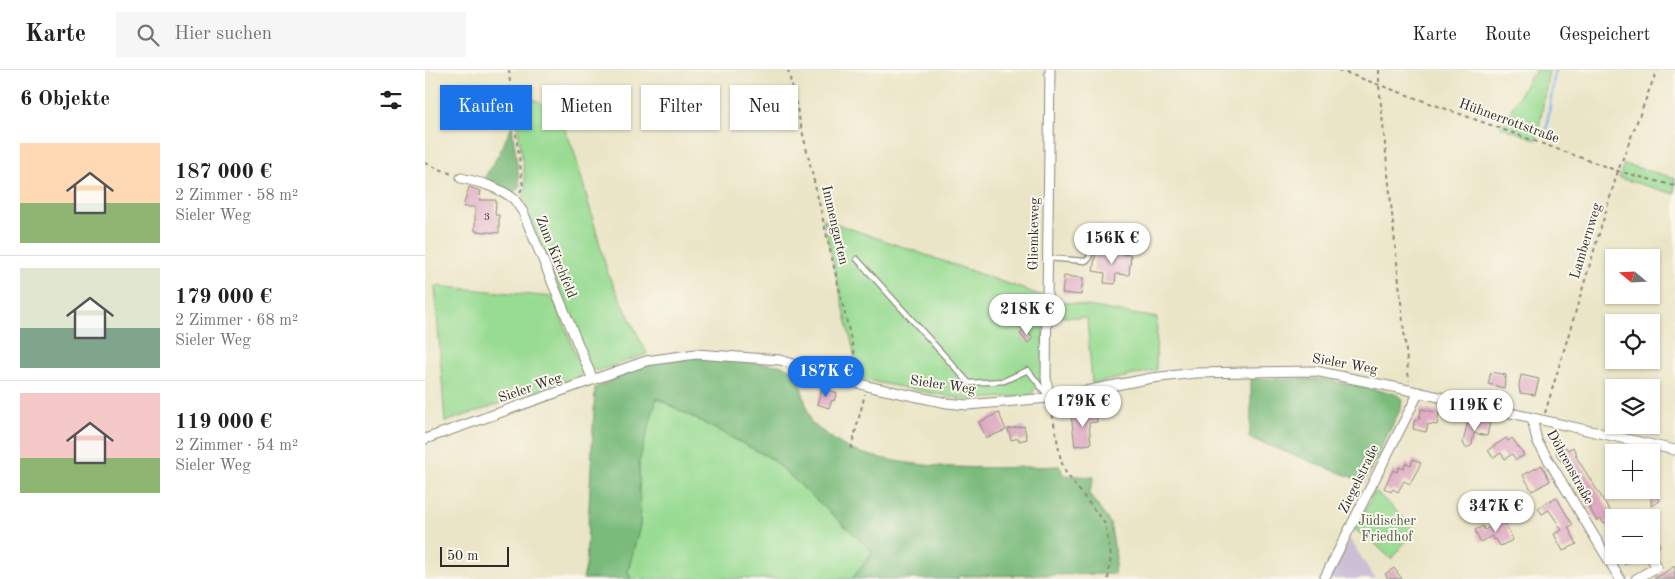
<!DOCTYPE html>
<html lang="de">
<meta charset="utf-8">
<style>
body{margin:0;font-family:"Old Standard TT",serif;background:#f6f6f6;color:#202124;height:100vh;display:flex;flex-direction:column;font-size:19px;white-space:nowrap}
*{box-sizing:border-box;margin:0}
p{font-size:16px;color:#757577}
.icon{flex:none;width:28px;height:28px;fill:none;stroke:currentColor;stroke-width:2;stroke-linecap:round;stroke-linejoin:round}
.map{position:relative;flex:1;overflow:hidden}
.side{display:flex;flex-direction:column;background:#fff;width:425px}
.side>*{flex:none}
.hud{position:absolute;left:15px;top:15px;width:475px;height:45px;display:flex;gap:10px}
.needle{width:32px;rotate:289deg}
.buttons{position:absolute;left:1180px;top:179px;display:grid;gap:10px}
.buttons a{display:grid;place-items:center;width:55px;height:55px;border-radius:0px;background:#fff;box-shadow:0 1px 4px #0004;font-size:25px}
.scale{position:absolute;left:15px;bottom:12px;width:69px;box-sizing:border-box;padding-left:5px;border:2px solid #2b2b2b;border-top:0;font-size:14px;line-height:18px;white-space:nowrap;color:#2b2b2b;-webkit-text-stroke:4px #fbf7ec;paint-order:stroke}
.price{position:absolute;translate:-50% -42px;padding:0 11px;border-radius:18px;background:#fff;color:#222;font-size:16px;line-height:32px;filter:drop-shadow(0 1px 2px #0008)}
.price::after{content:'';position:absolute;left:50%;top:30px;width:15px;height:11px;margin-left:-8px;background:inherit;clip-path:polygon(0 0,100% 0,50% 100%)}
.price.active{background:#1a73e8;color:#fff}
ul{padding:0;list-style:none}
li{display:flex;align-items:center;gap:15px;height:125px;padding:0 20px}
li+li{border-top:1px solid #e0e0e0}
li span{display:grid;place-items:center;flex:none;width:140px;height:100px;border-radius:0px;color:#555}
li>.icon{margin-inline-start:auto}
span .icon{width:60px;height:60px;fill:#fffc;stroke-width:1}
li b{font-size:21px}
h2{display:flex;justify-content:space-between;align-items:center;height:60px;padding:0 20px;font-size:21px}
.tag{padding:0 18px;border-radius:0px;background:#fff;box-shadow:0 1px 4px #0004;font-size:18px;line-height:45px}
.tag.active{background:#1a73e8;color:#fff}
header{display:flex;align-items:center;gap:30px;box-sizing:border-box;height:70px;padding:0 25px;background:#fff;border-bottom:1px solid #e0e0e0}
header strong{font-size:24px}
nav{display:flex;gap:28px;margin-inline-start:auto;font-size:18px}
.search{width:350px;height:45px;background:#f6f6f6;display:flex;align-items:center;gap:12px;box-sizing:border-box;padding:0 18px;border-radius:0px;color:#757577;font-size:19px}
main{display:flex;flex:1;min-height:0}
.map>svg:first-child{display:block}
.industrial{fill:#cbbfd5}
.green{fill:#98db92;stroke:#62835e}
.forest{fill:#7abb7c;stroke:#527354}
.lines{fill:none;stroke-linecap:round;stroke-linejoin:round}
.stream{stroke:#7db4ec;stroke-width:2.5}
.building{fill:#deaac2}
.lane-casing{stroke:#8b8879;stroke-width:7}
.street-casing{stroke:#8b8879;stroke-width:11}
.path{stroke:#8b8879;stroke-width:2;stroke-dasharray:4 4;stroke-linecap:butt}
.lane{stroke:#fff;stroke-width:4.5}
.street{stroke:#fff;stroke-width:9}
.labels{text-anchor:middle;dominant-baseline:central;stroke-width:4;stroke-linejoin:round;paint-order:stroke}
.number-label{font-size:11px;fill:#584b51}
.street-label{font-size:14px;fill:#2b2b2b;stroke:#fbf7ec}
.park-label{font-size:14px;fill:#465745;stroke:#fbf7ec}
</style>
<header>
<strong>Karte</strong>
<div class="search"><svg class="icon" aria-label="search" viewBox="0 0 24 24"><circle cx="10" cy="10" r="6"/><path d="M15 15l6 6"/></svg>Hier suchen</div>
<nav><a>Karte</a><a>Route</a><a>Gespeichert</a></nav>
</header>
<main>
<section class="side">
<h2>6 Objekte<svg class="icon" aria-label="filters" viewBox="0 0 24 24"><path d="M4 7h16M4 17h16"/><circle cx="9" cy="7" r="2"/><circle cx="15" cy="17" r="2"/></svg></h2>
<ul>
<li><span style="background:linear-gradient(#ffd9b3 60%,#8fb573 0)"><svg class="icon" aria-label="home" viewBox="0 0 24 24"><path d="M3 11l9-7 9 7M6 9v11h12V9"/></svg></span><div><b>187 000 €</b><p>2 Zimmer · 58 m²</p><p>Sieler Weg</p></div></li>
<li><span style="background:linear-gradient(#dfe7d0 60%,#7fa58c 0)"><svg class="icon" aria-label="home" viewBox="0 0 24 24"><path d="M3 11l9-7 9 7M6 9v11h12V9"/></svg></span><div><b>179 000 €</b><p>2 Zimmer · 68 m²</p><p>Sieler Weg</p></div></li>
<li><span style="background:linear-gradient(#f6c9c9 65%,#8fb573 0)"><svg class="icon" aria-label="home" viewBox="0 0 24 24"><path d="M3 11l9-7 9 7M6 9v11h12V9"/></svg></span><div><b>119 000 €</b><p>2 Zimmer · 54 m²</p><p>Sieler Weg</p></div></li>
</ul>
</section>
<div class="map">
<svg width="1250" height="509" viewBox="0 0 1250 509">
<rect width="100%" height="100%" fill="#fbf7ec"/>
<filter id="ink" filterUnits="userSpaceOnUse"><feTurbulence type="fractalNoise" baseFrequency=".02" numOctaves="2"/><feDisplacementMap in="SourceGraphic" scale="10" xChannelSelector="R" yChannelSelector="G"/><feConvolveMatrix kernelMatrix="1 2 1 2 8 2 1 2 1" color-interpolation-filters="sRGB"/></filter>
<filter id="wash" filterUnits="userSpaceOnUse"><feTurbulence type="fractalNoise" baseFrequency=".0096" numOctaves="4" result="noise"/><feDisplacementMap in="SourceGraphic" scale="20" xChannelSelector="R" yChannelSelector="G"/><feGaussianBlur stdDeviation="1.12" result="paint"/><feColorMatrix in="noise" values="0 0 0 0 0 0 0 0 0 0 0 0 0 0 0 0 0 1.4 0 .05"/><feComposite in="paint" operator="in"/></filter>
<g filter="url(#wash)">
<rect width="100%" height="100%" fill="#ebe5c7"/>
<path class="industrial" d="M 925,469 L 950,509 L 903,509 Z"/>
<path class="green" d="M 1110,0 L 1124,0 L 1112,70 L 1076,57 L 1104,8 L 1109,4 Z
M 88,22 L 113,31 L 136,50 L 149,81 L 183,204 L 222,284 L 172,301 L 166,299 L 98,131 L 101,117 Z
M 1199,94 L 1250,108 L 1250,124 L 1194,108 Z
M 398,149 L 618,226 L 618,307 L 606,325 L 542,330 L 435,309 Z
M 10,216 L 128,227 L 159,305 L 20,352 Z
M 627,230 L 732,248 L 731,300 L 667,314 L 662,248 L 627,246 Z
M 231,328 L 347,389 L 448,482 L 427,509 L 321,509 L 320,507 L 318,509 L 206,509 L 203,501 L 215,456 L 214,392 Z
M 950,421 L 991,459 L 966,489 L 947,471 L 930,460 Z"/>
<path class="forest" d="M 87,56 L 95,117 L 86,124 L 58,110 L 74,84 Z
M 272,287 L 354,295 L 372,302 L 386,353 C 398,361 414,375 427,380 C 490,402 569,398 635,396 L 638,405 L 669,407 L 664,424 L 685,453 L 691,487 L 689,504 L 534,506 L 533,509 L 427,509 L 448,482 L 347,389 L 232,328 L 214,392 L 215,456 L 203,501 L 206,509 L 158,509 L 161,496 L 170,318 L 222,294 Z
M 826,309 L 897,309 L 971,324 L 977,329 L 976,338 L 939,412 L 824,368 L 826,348 Z"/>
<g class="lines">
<path class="stream" d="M 1121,63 L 1130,0"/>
</g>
<g id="blocks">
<path class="building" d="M 44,117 L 56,121 L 54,130 L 71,130 L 70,145 L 74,145 L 74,163 L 50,161 L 50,137 L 38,137 Z
M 671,181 L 706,185 L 704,205 L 691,204 L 690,214 L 679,213 L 680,203 L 668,201 Z
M 639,206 L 658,208 L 656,225 L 637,223 Z
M 600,259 L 608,268 L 603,273 L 595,264 Z
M 1066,302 L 1081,305 L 1079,318 L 1063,314 Z
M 1096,305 L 1114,309 L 1110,325 L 1095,323 L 1094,315 Z
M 397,318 L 412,323 L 409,331 L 407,330 L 404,338 L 392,334 Z
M 996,339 L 1014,343 L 1012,355 L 1003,354 L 1001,362 L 988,359 L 989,351 L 994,349 Z
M 671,342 L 672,352 L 664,353 L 666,374 L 650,376 L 646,345 Z
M 574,343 L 581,360 L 561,368 L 554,352 Z
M 1048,350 L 1065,353 L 1062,366 L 1049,363 L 1047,375 L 1041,378 L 1038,373 L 1042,354 L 1047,355 Z
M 599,356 L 602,369 L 594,371 L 594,368 L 586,370 L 583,359 Z
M 1081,368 L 1083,371 L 1087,368 L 1099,385 L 1091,390 L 1087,384 L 1080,389 L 1076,383 L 1068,388 L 1063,380 Z
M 1141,377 L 1143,380 L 1148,377 L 1152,385 L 1150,385 L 1189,447 L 1179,454 L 1176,449 L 1172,451 L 1150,414 L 1152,413 L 1139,392 L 1137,393 L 1131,383 Z
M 988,389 L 996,393 L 985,414 L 979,411 L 973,422 L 968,419 L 966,422 L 959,418 L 968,400 L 972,402 L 974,397 L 978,399 L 981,393 L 986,395 Z
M 1117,395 L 1125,411 L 1107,421 L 1098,405 Z
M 1226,417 L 1235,431 L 1226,436 Z
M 1131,427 L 1148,455 L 1143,457 L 1152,474 L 1138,481 L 1129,464 L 1137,460 L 1124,440 L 1117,444 L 1113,438 Z
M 1079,450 L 1088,470 L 1075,476 L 1071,469 L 1069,470 L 1067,466 L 1055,472 L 1050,460 L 1058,456 L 1059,460 Z
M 1226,461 L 1235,476 L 1228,481 L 1226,479 Z
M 1194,485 L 1216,485 L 1200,495 Z
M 1250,496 L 1250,509 L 1229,509 Z
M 969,498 L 977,509 L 963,509 L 960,504 Z"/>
</g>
</g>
<g filter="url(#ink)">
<use href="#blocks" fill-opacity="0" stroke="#8b8879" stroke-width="1"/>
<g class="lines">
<defs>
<path id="lane" d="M 623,188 L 660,191 L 664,189 L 666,176
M 432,189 L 544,313 L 579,311 L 603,300 L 622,325"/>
<path id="street" d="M 36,108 C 54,112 74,117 89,129 C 92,133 95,138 98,142 L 168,310
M 624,328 L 621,307 L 625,0
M 1107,348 L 1112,371 L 1195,509
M 0,369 L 221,291 L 271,284 L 355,290 L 446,317 L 522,333 L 542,335 L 624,328 L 727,308 L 771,303 L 890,301 L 983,320 L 1250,380
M 899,509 L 994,322
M 1211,509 L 1232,497 L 1224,485"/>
</defs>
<use href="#lane" class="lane-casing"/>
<use href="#street" class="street-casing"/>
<path class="path" d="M 84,0 L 86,26 L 98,117 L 95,122
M 363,0 L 434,304
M 913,0 L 1193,101 L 1250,116
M 954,0 L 954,15 L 984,311
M 0,93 L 29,105
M 626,337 L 636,391 L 641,403 L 680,454 L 686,486 L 683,509
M 1120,343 L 1193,101 L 1232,0
M 426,379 L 440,324"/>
<use href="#lane" class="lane"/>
<use href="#street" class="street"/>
</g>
</g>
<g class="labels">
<g class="number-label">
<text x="62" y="147">3</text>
</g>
<g class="street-label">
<text transform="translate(1084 51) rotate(20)">Hühnerrottstraße</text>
<text transform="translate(410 155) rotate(77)">Immengarten</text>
<text transform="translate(609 164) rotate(-89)">Gliemkeweg</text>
<text transform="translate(1161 171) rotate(-73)">Lambernweg</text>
<text transform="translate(131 187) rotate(68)">Zum Kirchfeld</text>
<text transform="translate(920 294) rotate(10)">Sieler Weg</text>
<text transform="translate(518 315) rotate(8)">Sieler Weg</text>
<text transform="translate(105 318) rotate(-19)">Sieler Weg</text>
<text transform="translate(1145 397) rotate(61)">Döhrenstraße</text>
<text transform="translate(934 409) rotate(-64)">Ziegelstraße</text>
</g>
<g class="park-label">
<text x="962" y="451">Jüdischer<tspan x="962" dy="16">Friedhof</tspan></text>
</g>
</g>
</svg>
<div class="buttons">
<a><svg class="needle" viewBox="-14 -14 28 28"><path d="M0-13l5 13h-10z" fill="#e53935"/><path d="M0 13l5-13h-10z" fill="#757577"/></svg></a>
<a><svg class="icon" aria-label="locate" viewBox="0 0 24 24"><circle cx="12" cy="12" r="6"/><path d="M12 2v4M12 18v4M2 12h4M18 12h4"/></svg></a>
<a><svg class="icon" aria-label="layers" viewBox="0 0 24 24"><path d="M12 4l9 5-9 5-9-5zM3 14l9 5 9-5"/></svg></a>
<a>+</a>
<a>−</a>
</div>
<div class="scale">50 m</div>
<b class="price" style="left:687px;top:195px">156K €</b>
<b class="price" style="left:602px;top:266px">218K €</b>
<b class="price active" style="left:401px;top:328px">187K €</b>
<b class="price" style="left:658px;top:358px">179K €</b>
<b class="price" style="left:1050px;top:362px">119K €</b>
<b class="price" style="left:1071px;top:463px">347K €</b>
<div class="hud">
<a class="tag active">Kaufen</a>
<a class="tag">Mieten</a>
<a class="tag">Filter</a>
<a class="tag">Neu</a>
</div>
</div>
</main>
